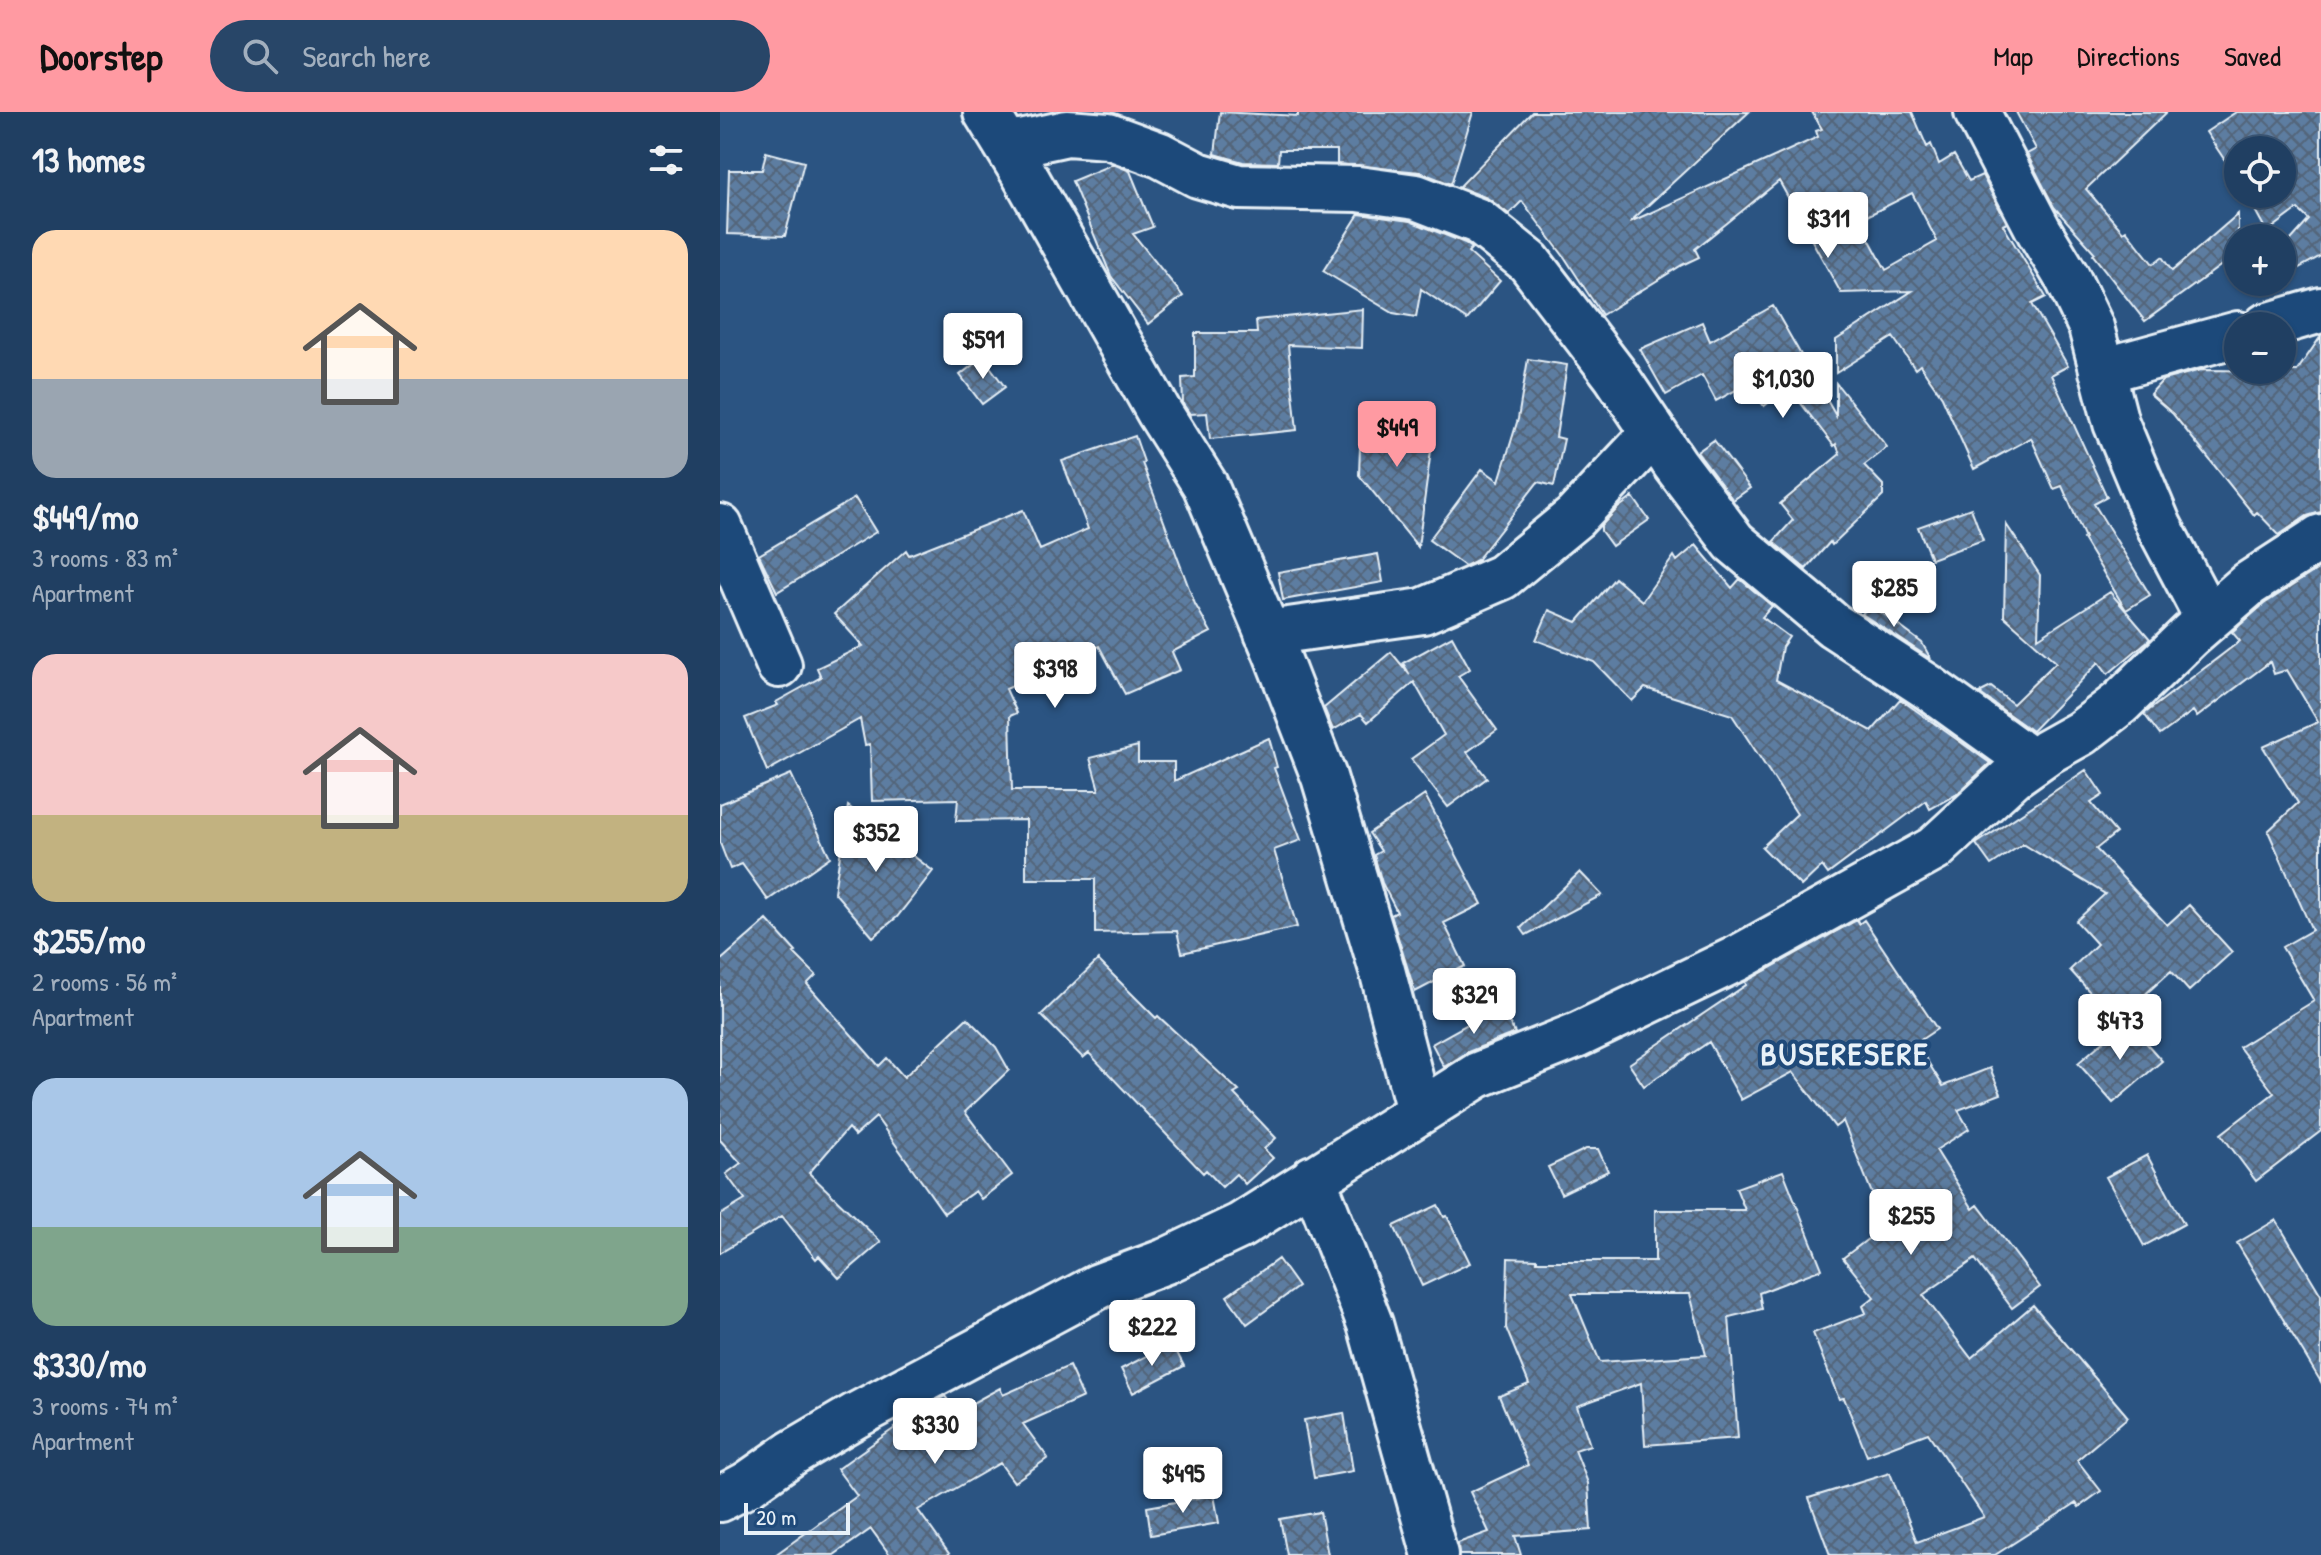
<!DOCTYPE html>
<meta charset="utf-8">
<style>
body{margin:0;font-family:"Patrick Hand",sans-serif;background:#284668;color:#f1f3f6;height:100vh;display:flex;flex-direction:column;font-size:30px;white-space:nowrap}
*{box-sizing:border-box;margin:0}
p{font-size:26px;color:#a2afbe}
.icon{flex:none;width:44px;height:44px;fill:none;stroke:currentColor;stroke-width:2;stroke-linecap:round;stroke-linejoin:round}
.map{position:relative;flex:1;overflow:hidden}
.drawer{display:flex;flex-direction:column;background:#203f62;width:720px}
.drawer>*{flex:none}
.buttons{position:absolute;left:1504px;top:24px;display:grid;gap:16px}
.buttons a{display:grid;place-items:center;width:72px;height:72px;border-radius:50%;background:#203f62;box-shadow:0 2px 6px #0004,0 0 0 2px #3d5877;font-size:40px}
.scale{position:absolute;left:24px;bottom:20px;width:106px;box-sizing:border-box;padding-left:8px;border:4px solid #e8f1f8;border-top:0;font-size:22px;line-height:28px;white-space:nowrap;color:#e8f1f8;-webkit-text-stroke:6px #1f4a7a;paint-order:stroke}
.price{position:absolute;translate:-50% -68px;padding:0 18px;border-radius:8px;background:#fff;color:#222;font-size:26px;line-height:52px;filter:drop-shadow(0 2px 4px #0008)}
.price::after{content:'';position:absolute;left:50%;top:48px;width:24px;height:18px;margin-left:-12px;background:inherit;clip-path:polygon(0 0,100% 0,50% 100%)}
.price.selected{background:#ff9aa2;color:#111}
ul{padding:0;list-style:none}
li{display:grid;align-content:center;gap:16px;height:424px;padding:0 32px}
li span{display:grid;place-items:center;height:248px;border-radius:24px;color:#555}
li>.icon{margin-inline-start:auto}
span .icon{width:144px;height:144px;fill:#fffc;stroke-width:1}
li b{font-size:34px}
h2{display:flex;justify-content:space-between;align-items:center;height:96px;padding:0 32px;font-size:34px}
header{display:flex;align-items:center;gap:48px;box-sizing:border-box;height:112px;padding:0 40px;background:#ff9aa2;color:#111}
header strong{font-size:38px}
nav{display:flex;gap:44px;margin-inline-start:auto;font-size:28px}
.search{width:560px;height:72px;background:#284668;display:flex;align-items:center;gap:20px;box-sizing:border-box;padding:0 28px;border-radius:44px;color:#a2afbe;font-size:30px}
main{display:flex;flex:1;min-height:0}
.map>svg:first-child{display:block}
.building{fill:url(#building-cross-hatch);stroke:#e8f1f8;stroke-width:2;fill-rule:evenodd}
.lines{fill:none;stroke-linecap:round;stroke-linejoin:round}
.minor-casing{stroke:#e8f1f8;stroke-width:50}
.minor{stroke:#1f4a7a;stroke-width:44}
.labels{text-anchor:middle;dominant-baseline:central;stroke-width:8;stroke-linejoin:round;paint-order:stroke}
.district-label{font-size:32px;font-weight:bold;letter-spacing:2px;fill:#e8f1f8;stroke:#1f4a7a}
</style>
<header>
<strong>Doorstep</strong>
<div class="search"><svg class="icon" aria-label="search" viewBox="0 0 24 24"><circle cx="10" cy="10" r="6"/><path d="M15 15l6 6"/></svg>Search here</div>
<nav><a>Map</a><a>Directions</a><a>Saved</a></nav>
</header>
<main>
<section class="drawer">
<h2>13 homes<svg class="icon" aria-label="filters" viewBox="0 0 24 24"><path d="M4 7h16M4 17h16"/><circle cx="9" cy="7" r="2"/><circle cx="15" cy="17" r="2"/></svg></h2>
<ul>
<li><span style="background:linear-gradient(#ffd9b3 60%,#9aa5b1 0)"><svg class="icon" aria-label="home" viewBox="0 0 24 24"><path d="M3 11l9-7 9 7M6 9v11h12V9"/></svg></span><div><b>$449/mo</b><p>3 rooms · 83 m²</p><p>Apartment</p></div></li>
<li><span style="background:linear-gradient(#f6c9c9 65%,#c2b280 0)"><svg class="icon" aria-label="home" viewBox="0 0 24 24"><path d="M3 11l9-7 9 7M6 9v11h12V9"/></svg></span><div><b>$255/mo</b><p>2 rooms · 56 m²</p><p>Apartment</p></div></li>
<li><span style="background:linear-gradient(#a9c7e8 60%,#7fa58c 0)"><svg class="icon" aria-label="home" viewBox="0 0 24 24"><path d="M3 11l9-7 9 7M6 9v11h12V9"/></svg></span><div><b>$330/mo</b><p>3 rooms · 74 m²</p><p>Apartment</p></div></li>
</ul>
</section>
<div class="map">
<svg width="1601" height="1443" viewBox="0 0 1601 1443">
<defs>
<pattern id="building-cross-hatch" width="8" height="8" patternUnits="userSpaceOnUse" patternTransform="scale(2)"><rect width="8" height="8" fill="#5d7da1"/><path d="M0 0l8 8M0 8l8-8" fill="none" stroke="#53657a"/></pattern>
</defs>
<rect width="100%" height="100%" fill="#2b5482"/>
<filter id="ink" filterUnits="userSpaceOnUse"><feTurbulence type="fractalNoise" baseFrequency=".0125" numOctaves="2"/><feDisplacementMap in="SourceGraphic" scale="16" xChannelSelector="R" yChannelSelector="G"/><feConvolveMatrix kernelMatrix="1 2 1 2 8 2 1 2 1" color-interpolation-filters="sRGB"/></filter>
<g filter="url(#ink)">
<path class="building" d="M 500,0 L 578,4 L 578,0 L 753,0 L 731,72 L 700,60 L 617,52 L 617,38 L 559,38 L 558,51 L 523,50 L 495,42 Z
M 812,0 L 1029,0 L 910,110 L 1098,25 L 1096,19 L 1102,17 L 1092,0 L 1192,0 L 1207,35 L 1211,32 L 1219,52 L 1234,43 L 1249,69 L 1262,63 L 1287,111 L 1283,113 L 1326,185 L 1312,192 L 1348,254 L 1331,263 L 1387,385 L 1374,392 L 1430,483 L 1406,498 L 1363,427 L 1365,426 L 1342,374 L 1334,377 L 1311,326 L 1254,357 L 1222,285 L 1200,253 L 1195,257 L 1173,225 L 1116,261 L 1116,228 L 1192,179 L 1121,181 L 1059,69 L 975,137 L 979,145 L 962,153 L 882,203 L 845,146 L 802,89 L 789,102 L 767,86 L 739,75 ZM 1192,81 L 1217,129 L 1166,158 L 1139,108 Z
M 1296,0 L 1447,0 L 1366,77 L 1403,120 L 1406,118 L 1433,152 L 1442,145 L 1452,159 L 1518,102 L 1518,141 L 1425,209 L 1373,143 L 1375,141 L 1334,95 L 1307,42 L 1316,37 Z
M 1516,0 L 1601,0 L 1601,144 L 1570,161 L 1562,147 L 1562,138 L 1589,108 L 1578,97 L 1547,120 L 1526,82 L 1562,82 L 1562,38 L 1518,38 L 1518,68 L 1486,20 Z
M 46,40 L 84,50 L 65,124 L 7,122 L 9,58 L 42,58 Z
M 393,52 L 410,59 L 433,115 L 413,122 L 463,184 L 428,212 L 391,164 L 352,69 Z
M 639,102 L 690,109 L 745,131 L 752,136 L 748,140 L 780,169 L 747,208 L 701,177 L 696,205 L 673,201 L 603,159 Z
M 1053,194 L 1116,304 L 1116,271 L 1167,335 L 1144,353 L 1163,373 L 1163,384 L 1112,433 L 1110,430 L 1086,457 L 1053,430 L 1073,408 L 1060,392 L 1120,342 L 1116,332 L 1114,334 L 1069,276 L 1044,294 L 1027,272 L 996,289 L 982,263 L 946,283 L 920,237 L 982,210 L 990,229 Z
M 643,197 L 642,236 L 568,233 L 577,318 L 490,327 L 487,301 L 470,302 L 463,292 L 462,266 L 475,265 L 475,221 L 537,221 L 536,208 Z
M 1601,224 L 1601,400 L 1587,404 L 1559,423 L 1537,400 L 1534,403 L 1453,302 L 1430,282 L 1443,268 L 1481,258 L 1577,259 Z
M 263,245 L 285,275 L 262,292 L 240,263 Z
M 808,247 L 847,253 L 836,325 L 844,327 L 834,374 L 818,370 L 757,448 L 745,454 L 709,428 L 762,357 L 779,369 L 798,307 Z
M 641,306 L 714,316 L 698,435 L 639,363 Z
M 415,324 L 424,350 L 422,351 L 475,492 L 491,520 L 452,540 L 460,558 L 405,582 L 379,534 L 286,577 L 297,601 L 290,604 L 292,678 L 379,678 L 370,646 L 418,634 L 418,650 L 454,650 L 454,669 L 549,626 L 557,655 L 554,656 L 581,728 L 554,738 L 577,815 L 462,841 L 457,819 L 375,821 L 375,767 L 306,767 L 306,708 L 236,709 L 238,687 L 152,689 L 150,632 L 145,633 L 140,607 L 47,659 L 25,606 L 58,593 L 56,590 L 101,565 L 97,556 L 143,534 L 114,502 L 186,438 L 189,443 L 303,398 L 320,438 L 368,417 L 342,349 Z
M 994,328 L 1030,376 L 1013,388 L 977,340 Z
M 913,385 L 929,408 L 892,434 L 881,419 L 881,414 L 898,396 Z
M 135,386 L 156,420 L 57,480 L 39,443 Z
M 1251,396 L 1263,428 L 1211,447 L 1198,415 Z
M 1286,412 L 1320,463 L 1318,526 L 1390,480 L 1430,527 L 1388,562 L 1379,550 L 1312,619 L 1259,581 L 1271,575 L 1293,592 L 1336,550 L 1284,504 Z
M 976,433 L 1012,476 L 1020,467 L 1052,494 L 1042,505 L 1069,525 L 1062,535 L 1056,568 L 1152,619 L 1180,587 L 1270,651 L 1237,682 L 1210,697 L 1206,689 L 1108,762 L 1102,754 L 1081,774 L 1042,735 L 1077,702 L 1012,603 L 925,576 L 912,589 L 874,550 L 816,528 L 829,498 L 857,510 L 895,466 L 922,489 L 954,444 L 957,449 Z
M 658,442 L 663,470 L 563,488 L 558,460 Z
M 1601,455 L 1601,1019 L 1536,1069 L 1501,1022 L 1554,981 L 1519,935 L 1594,889 L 1562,835 L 1592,818 L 1548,719 L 1578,691 L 1543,635 L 1598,610 L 1567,558 L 1554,562 L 1550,550 L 1477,605 L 1473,599 L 1440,623 L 1424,602 L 1520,529 L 1512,520 L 1544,492 Z
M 1150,492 L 1202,531 L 1211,547 L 1142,502 Z
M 732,524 L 750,557 L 738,564 L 777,618 L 747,640 L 767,666 L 728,695 L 691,647 L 724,623 L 694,570 L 648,610 L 641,602 L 613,618 L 604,596 L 671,540 L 690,563 L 683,551 Z
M 1366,658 L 1383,683 L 1371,691 L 1396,721 L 1376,737 L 1447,813 L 1469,793 L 1512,840 L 1469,879 L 1451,859 L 1396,909 L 1350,858 L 1377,832 L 1356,809 L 1385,782 L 1303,732 L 1271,753 L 1256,732 Z
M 71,662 L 110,745 L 48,788 L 22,752 L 10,757 L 0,731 L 0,692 Z
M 705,683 L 762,792 L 724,811 L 745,854 L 695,880 L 671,803 L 677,800 L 662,771 L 654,743 L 661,739 L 649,721 Z
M 128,694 L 213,759 L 177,805 L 153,825 L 114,780 Z
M 860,760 L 882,783 L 806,823 L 801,816 Z
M 47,808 L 76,840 L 74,841 L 96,863 L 87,872 L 159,954 L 167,946 L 184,965 L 247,906 L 276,935 L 289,958 L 245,1000 L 292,1063 L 261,1087 L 255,1079 L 224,1101 L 156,1005 L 135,1024 L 128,1016 L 89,1061 L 161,1130 L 119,1166 L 99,1144 L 96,1147 L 62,1104 L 0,1141 L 0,1103 L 25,1088 L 6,1062 L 21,1051 L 0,1028 L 0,849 Z
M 1137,808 L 1139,812 L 1144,808 L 1217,917 L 1196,931 L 1223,974 L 1270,956 L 1281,982 L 1238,998 L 1249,1017 L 1216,1038 L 1253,1097 L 1258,1093 L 1320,1175 L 1292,1196 L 1255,1147 L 1203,1183 L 1251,1246 L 1313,1193 L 1408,1305 L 1357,1348 L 1381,1379 L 1359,1395 L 1356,1391 L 1275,1443 L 1110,1443 L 1089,1386 L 1170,1361 L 1197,1430 L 1264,1405 L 1208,1321 L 1147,1344 L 1124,1286 L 1119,1287 L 1093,1221 L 1146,1201 L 1143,1194 L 1154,1185 L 1123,1146 L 1165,1114 L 1123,1009 L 1115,1015 L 1073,960 L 1021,988 L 989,930 L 924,974 L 909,952 L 1026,873 L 1025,870 Z
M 378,848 L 436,906 L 438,904 L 519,979 L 514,982 L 556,1026 L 544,1037 L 553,1046 L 525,1072 L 516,1062 L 502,1075 L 486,1058 L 483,1061 L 369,941 L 363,946 L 321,903 Z
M 780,894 L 795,921 L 748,940 L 724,955 L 712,932 Z
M 1407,909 L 1442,949 L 1393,991 L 1358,951 Z
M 866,1037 L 878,1037 L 888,1059 L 841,1082 L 828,1055 Z
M 1427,1043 L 1464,1112 L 1424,1134 L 1386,1065 Z
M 1063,1059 L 1102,1157 L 1039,1181 L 1042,1197 L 1009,1205 L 1018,1326 L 925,1333 L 921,1271 L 857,1294 L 870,1333 L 855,1338 L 868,1371 L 871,1418 L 795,1424 L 801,1443 L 739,1443 L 738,1431 L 769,1420 L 750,1380 L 808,1353 L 779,1284 L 809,1272 L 786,1216 L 788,1146 L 817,1147 L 817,1149 L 935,1149 L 935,1098 L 1025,1098 L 1016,1076 ZM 852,1182 L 970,1182 L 986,1243 L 880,1250 Z
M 718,1093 L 724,1105 L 727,1104 L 750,1151 L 702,1174 L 674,1114 Z
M 1556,1108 L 1601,1183 L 1601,1270 L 1517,1131 Z
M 558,1147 L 578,1175 L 527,1212 L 507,1184 Z
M 452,1231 L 464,1254 L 413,1281 L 401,1257 Z
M 349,1254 L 363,1285 L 303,1312 L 328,1346 L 294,1370 L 280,1351 L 198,1398 L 230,1443 L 170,1443 L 151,1417 L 114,1443 L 55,1443 L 137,1384 L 117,1357 L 203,1296 L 225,1284 L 236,1300 L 280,1276 L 283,1283 Z
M 624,1301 L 633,1359 L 594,1366 L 584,1308 Z
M 494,1383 L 499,1411 L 431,1423 L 427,1395 Z
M 600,1400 L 608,1443 L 567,1443 L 560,1407 Z"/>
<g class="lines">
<defs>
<path id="minor" d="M 266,0 L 304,62 L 439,300 L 485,373 L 556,541 L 604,665 L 662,858 L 699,999
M 1257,0 L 1319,119 L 1348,167 L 1371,215 L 1396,311 L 1439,414 L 1488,507
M 287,34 L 347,21 L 388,24 L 440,43 L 478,63 L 519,75 L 638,77 L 696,85 L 758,109 L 809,150 L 896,264 L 955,352 L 1014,430 L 1113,513 L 1208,575 L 1312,650
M 1546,214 L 1601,198
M 1382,259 L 1518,222
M 0,415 L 59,553
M 547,521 L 703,499 L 782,465 L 855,405 L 934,321
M 593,1066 L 650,1212 L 715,1443
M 0,1387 L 28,1372 L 72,1341 L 135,1304 L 379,1174 L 446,1149 L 520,1114 L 758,963 L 858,923 L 1016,847 L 1214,737 L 1293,664 L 1327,640 L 1361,621 L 1400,591 L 1470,523 L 1529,472 L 1601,425"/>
</defs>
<use href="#minor" class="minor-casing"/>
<use href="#minor" class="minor"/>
</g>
</g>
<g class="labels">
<g class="district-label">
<text x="1125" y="941">BUSERESERE</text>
</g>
</g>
</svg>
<div class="buttons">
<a><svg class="icon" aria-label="locate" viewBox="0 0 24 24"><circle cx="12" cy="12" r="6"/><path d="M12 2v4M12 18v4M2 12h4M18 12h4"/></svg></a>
<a>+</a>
<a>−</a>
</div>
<div class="scale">20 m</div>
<b class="price" style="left:1108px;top:148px">$311</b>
<b class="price" style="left:263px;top:269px">$591</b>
<b class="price" style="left:1063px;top:308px">$1,030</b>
<b class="price selected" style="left:677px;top:357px">$449</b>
<b class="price" style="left:1174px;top:517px">$285</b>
<b class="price" style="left:335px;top:598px">$398</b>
<b class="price" style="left:156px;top:762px">$352</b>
<b class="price" style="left:754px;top:924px">$329</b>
<b class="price" style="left:1400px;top:950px">$473</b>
<b class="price" style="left:1191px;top:1145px">$255</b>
<b class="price" style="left:432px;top:1256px">$222</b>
<b class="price" style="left:215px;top:1354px">$330</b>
<b class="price" style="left:463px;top:1403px">$495</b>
</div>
</main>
